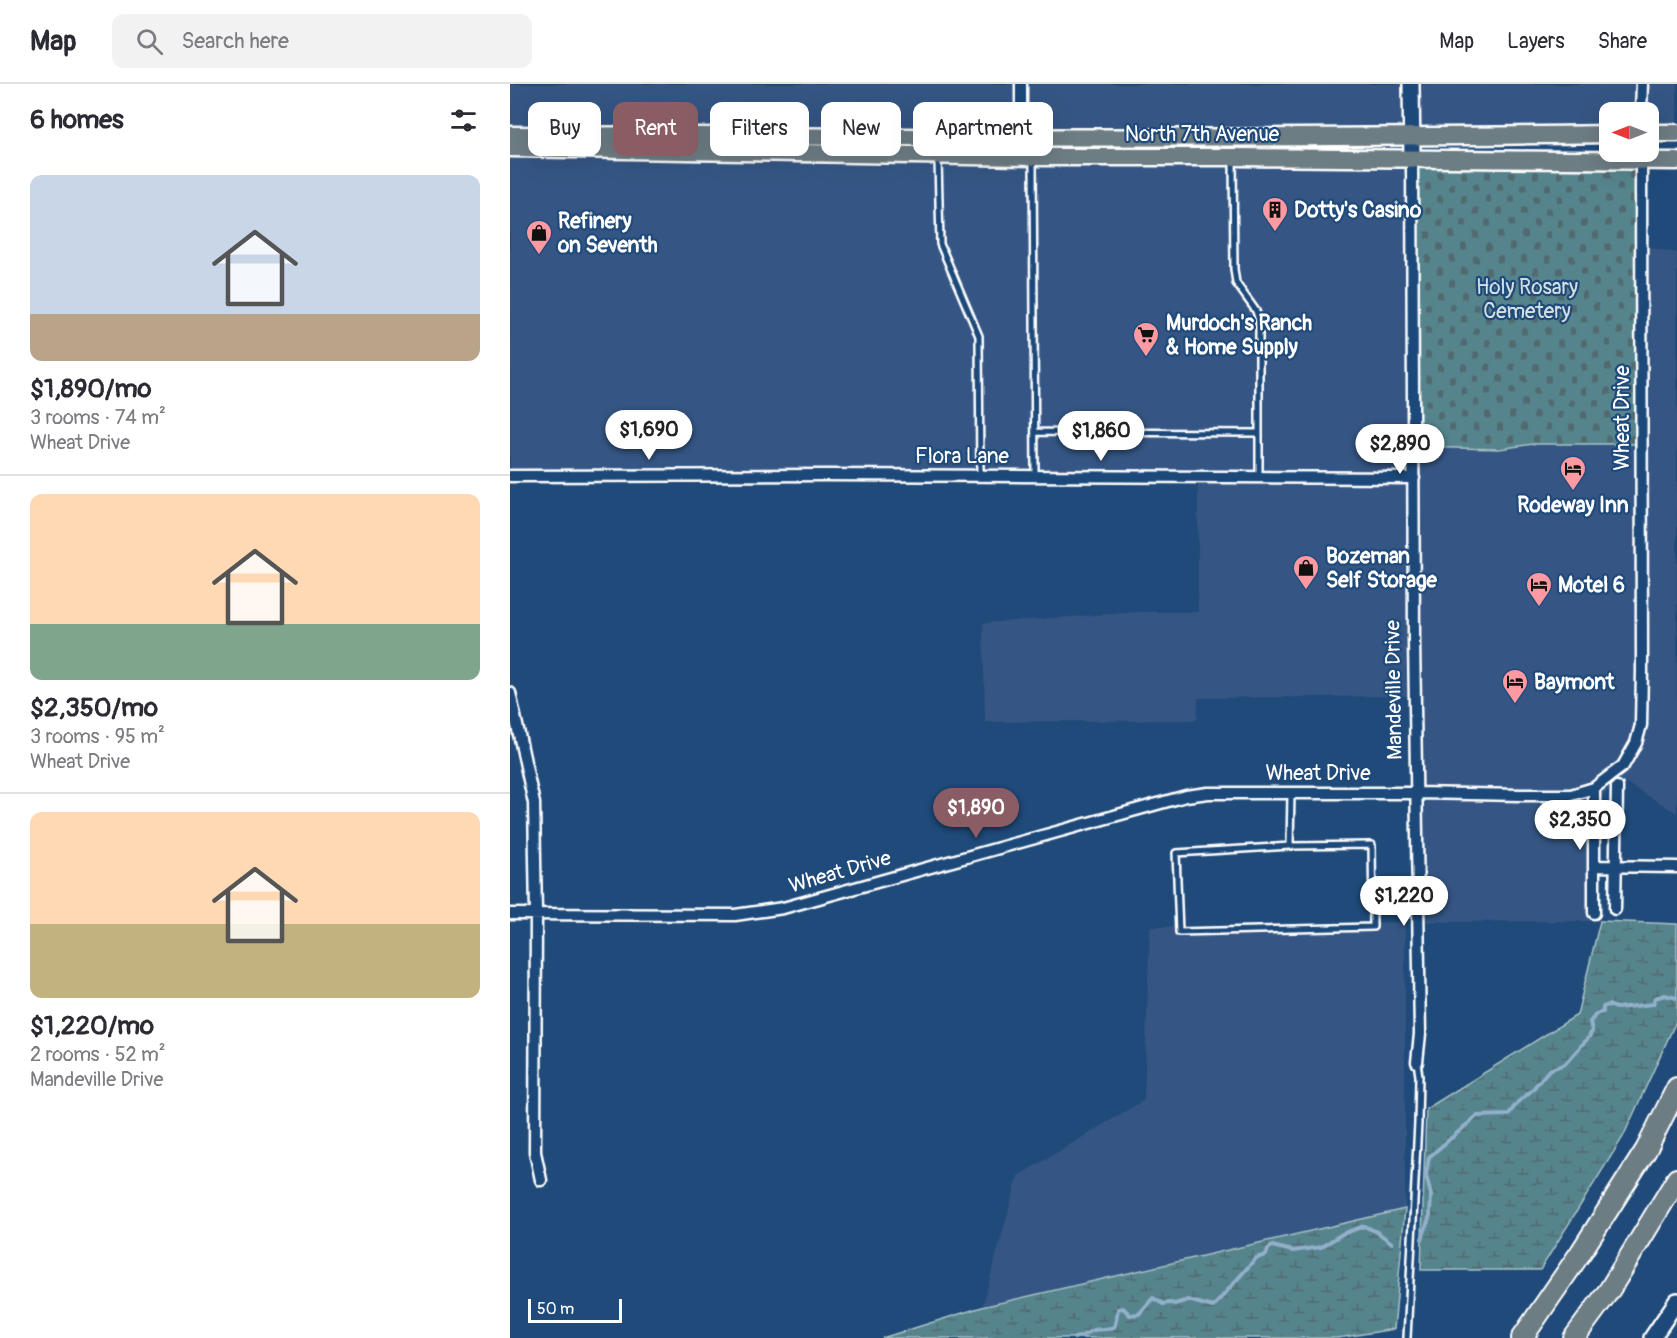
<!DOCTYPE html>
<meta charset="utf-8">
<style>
body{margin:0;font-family:Pangolin,sans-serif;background:#f2f2f3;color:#2b2b33;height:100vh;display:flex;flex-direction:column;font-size:22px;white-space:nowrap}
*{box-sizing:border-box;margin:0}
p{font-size:20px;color:#7c7c81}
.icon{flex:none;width:33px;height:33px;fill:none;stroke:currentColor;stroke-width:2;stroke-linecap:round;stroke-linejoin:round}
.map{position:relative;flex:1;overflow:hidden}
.side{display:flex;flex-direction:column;background:#fff;width:510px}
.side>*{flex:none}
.guide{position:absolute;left:18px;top:18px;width:570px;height:54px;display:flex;gap:12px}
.needle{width:39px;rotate:270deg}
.tools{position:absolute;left:1089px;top:18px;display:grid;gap:12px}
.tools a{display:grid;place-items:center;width:60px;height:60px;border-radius:12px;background:#fff;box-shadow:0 6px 24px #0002;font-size:30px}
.scale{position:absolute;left:18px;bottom:15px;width:94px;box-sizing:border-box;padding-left:6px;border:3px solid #fff;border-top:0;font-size:16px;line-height:21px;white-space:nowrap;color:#fff;-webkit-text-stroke:4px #1f4a7a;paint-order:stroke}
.price{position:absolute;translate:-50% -51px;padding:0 14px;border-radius:21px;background:#fff;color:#222;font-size:20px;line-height:39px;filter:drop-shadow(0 2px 3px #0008)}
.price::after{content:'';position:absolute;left:50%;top:36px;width:18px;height:14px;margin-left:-9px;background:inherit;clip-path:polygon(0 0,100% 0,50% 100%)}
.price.current{background:#8a5d65;color:#fff}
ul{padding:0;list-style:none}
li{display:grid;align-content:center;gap:12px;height:318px;padding:0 30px}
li+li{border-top:2px solid #e1e1e2}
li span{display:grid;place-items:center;height:186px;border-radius:12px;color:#555}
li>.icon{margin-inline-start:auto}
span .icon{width:108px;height:108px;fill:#fffc;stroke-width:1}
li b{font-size:26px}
h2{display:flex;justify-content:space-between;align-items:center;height:72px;padding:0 30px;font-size:26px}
.pill{padding:0 21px;border-radius:12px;background:#fff;box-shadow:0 6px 24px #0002;font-size:21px;line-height:54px}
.pill.current{background:#8a5d65;color:#fff}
header{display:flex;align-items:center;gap:36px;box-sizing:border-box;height:84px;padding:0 30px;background:#fff;border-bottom:2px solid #e1e1e2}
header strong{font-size:28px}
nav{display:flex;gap:33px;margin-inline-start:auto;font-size:21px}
.search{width:420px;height:54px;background:#f2f2f3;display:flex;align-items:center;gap:15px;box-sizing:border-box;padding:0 21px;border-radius:12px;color:#7c7c81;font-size:22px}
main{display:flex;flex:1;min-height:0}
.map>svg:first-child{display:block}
.built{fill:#355684}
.wetland{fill:url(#wetland-marsh);stroke:#aac2c6;stroke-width:1.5}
.cemetery{fill:url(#cemetery-stones);stroke:#aac2c6;stroke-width:1.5}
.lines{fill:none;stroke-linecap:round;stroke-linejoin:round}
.stream{stroke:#92b0ca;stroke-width:4}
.lane-casing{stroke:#fff;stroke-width:10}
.street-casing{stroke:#fff;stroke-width:15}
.secondary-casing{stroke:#fff;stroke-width:20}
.primary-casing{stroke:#fff;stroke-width:21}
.highway-casing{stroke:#fff;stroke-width:24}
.lane{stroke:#1f4a7a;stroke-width:5}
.street{stroke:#1f4a7a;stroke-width:10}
.secondary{stroke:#1f4a7a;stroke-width:15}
.primary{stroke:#6d7d84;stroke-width:16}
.highway{stroke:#6d7d84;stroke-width:20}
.labels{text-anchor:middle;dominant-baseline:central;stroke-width:4.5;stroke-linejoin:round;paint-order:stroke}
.street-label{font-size:21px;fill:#fff;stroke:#1f4a7a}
.poi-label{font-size:21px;font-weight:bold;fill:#fff;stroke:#1f4a7a;text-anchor:start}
.park-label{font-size:21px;fill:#d4e0e2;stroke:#1f4a7a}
</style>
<header>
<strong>Map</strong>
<div class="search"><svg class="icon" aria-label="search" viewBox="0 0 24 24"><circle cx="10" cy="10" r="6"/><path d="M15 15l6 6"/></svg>Search here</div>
<nav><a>Map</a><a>Layers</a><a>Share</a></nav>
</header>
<main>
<section class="side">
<h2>6 homes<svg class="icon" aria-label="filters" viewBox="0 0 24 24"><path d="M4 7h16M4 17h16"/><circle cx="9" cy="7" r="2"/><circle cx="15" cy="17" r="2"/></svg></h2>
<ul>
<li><span style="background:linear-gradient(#c9d6e8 75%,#b9a48a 0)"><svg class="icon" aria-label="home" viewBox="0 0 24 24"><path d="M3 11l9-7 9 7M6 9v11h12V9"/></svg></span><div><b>$1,890/mo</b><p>3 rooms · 74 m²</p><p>Wheat Drive</p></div></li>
<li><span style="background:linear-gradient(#ffd9b3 70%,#7fa58c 0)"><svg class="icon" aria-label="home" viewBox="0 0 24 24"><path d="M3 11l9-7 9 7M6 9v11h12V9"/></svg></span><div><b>$2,350/mo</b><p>3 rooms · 95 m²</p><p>Wheat Drive</p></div></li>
<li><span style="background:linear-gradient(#ffd9b3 60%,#c2b280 0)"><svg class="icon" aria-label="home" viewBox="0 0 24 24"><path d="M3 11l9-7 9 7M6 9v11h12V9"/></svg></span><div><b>$1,220/mo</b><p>2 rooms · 52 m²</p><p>Mandeville Drive</p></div></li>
</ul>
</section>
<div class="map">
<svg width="1167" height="1254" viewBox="0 0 1167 1254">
<defs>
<pattern id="wetland-marsh" width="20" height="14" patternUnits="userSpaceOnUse" patternTransform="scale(1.5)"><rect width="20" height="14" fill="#55848d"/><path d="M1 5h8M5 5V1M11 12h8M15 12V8" fill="none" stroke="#516b70"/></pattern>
<pattern id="cemetery-stones" width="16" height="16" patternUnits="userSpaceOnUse" patternTransform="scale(1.5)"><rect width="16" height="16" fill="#55848d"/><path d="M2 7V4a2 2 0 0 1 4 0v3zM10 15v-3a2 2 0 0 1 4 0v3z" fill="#516b70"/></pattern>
</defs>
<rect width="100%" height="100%" fill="#1f4a7a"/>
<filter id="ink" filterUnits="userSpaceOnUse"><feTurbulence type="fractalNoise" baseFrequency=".0167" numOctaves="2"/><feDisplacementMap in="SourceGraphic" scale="12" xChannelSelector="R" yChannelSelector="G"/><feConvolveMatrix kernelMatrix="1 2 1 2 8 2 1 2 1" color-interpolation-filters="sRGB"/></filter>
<g filter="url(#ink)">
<path class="built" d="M 0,0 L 1167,0 L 1167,49 L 1139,49 L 1138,28 L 1100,28 L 1099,50 L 0,51 Z
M 0,65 L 902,74 L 989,365 L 1023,360 L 1132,162 L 1167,169 L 1167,729 L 1111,696 L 1092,712 L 1090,837 L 908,838 L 905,612 L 688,614 L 687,636 L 475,638 L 473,539 L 629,528 L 688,528 L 688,393 L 277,391 L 37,386 L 0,384 Z
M 895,838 L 895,1125 L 472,1223 L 508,1092 L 634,1016 L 640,843 Z"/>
<path class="wetland" d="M 1090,837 L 1167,840 L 1167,935 L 1113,1053 L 1030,1186 L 911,1186 L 916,1025 L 1067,931 Z
M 895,1125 L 884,1245 L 828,1254 L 372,1254 L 472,1223 Z"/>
<path class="cemetery" d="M 902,74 L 1132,77 L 1132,360 L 1023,360 L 989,365 L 904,363 Z"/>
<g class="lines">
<path class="stream" d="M 912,1155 L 920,1131 L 921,1111 L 916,1091 L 919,1073 L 967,1032 L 998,1031 L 1008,1018 L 1021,1007 L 1039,986 L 1055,980 L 1079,953 L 1082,947 L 1080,938 L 1086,930 L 1093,928 L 1093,923 L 1098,921 L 1107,924 L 1143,920 L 1145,914 L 1155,911 L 1167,914
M 564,1254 C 575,1253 576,1248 584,1246 C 592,1244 598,1247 605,1242 L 608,1225 L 613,1224 L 620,1231 L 629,1230 L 643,1214 L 653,1220 L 660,1219 L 665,1220 L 678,1216 L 703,1223 L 746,1174 L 756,1171 L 758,1165 L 762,1162 L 783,1167 L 811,1163 L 832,1150 L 854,1142 L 867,1148 L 882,1159"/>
<defs>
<path id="lane" d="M 428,75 L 430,160 L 469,252 L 470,392
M 723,75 L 724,185 L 726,199 L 746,227 L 749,237 L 749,393
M 523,76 L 525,392
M 525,348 L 749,349
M 780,762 L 666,769 L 669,848 L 863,843 L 862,761 L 780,762 L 781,709
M 897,1254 L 908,1039 L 909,992 L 907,978"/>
<path id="street" d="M 1131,28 L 1132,0
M 511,54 L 511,0
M 902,74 L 904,556 L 910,950 L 907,978
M 0,392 L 316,391 L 904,394
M 0,609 L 24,719 L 26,830 L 25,1068 L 31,1096
M 1084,782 L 1167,783
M 1105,825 L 1107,703
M 1084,829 L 1084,704
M 0,830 L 225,831 L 273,824 L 676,712 L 698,709 L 906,709 L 1011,711 L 1061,711 L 1084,704 L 1113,682 L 1126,659 L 1131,641 L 1132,586 L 1131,68"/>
<path id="secondary" d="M 901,0 L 902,74
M 1142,1254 L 1167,1217"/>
<path id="primary" d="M 1138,49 L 1167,49
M 0,51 C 367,53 733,56 1100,50
M 0,64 L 521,73 L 727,73 L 1167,77"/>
<path id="highway" d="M 1012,1254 L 1071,1168 L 1136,1066 L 1167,1004
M 1064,1254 L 1100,1205 L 1167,1095"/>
</defs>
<use href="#lane" class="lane-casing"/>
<use href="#street" class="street-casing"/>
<use href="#secondary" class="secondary-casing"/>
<use href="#primary" class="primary-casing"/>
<use href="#highway" class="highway-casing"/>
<use href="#lane" class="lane"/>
<use href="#street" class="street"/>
<use href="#secondary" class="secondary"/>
<use href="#primary" class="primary"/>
<use href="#highway" class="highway"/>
</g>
</g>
<defs>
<symbol id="building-pin" viewBox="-11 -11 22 30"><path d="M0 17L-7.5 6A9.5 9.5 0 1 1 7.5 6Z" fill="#ff9aa2" stroke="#1f4a7a"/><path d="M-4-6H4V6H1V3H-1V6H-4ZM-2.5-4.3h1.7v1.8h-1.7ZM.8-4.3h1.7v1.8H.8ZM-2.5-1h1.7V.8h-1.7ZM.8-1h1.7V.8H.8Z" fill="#111"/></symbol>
<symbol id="shop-pin" viewBox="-11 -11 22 30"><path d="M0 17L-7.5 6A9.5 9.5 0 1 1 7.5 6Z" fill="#ff9aa2" stroke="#1f4a7a"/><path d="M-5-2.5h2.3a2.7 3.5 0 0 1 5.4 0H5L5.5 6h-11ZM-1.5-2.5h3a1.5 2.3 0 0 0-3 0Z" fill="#111"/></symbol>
<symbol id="supermarket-pin" viewBox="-11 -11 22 30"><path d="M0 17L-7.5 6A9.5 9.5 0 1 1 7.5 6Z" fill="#ff9aa2" stroke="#1f4a7a"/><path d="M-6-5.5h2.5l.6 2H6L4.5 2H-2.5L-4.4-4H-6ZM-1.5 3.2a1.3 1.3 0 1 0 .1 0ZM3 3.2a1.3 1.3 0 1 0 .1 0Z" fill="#111"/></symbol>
<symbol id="hotel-pin" viewBox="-11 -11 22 30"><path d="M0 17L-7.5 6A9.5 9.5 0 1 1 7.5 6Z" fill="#ff9aa2" stroke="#1f4a7a"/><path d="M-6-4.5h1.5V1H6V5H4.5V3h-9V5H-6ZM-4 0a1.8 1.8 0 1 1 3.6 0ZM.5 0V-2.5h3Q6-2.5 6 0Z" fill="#111"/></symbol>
</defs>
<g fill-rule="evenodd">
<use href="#building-pin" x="750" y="111" width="30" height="40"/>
<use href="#shop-pin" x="14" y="134" width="30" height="40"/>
<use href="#supermarket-pin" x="621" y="236" width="30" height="40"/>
<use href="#hotel-pin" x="1048" y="370" width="30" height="40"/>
<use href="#shop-pin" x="781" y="469" width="30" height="40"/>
<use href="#hotel-pin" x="1014" y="486" width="30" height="40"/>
<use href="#hotel-pin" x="990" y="583" width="30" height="40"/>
</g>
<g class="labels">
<g class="street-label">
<text x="692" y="50">North 7th Avenue</text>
<text transform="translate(1112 334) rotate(-90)">Wheat Drive</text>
<text x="452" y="372">Flora Lane</text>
<text transform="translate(884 606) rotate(-91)">Mandeville Drive</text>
<text x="808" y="689">Wheat Drive</text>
<text transform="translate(330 788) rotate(-16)">Wheat Drive</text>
</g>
<g class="poi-label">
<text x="784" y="126">Dotty's Casino</text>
<text x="48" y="137">Refinery<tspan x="48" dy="24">on Seventh</tspan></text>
<text x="656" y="239">Murdoch's Ranch<tspan x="656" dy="24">&amp; Home Supply</tspan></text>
<text x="1063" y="421" text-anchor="middle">Rodeway Inn</text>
<text x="816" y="472">Bozeman<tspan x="816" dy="24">Self Storage</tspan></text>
<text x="1048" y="501">Motel 6</text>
<text x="1024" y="598">Baymont</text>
</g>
<g class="park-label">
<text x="1017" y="203">Holy Rosary<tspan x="1017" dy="24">Cemetery</tspan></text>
</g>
</g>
</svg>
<div class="tools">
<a><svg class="needle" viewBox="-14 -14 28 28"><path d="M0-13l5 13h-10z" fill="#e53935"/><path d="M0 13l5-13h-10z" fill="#7c7c81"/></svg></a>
</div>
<div class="scale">50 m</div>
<b class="price" style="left:139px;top:377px">$1,690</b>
<b class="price" style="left:591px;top:378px">$1,860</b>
<b class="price" style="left:890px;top:391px">$2,890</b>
<b class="price current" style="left:466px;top:755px">$1,890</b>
<b class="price" style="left:1070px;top:767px">$2,350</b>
<b class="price" style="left:894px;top:843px">$1,220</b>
<div class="guide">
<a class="pill">Buy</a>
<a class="pill current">Rent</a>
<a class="pill">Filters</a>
<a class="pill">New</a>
<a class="pill">Apartment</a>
</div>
</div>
</main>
